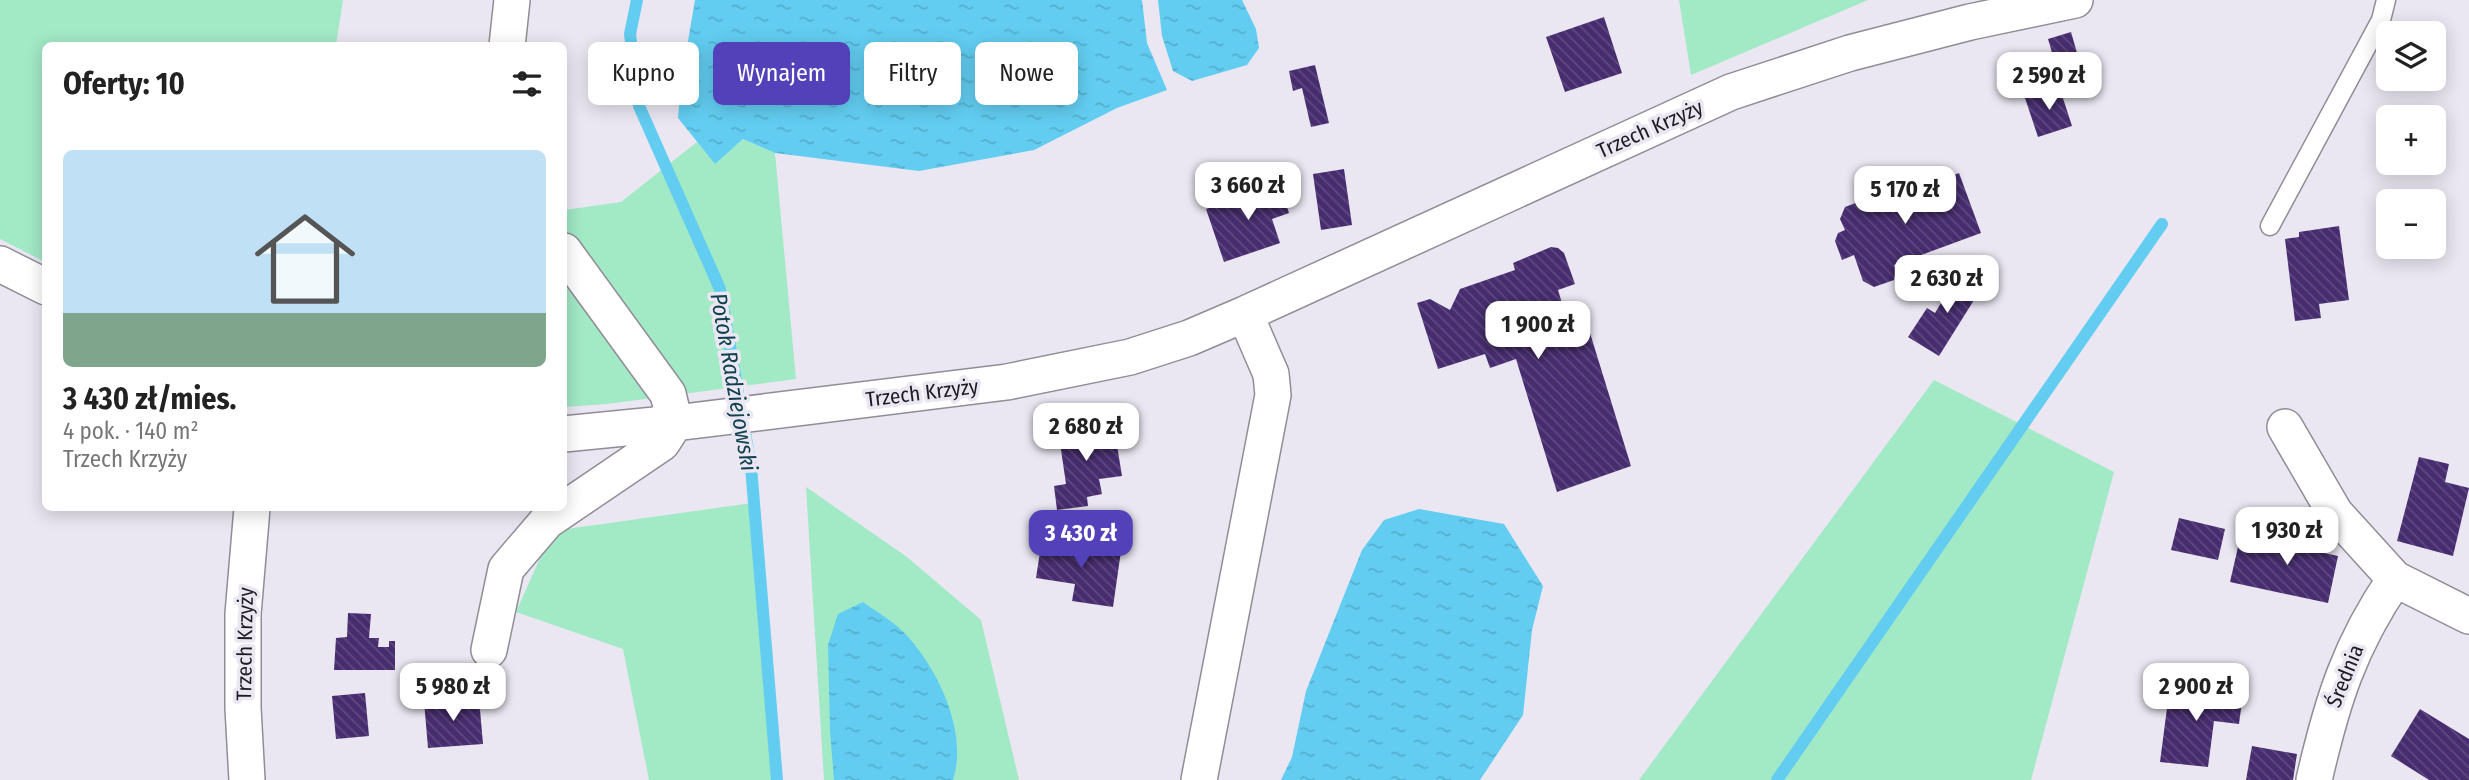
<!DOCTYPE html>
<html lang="pl">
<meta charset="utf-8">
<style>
body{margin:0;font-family:"Fira Sans Condensed",sans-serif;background:#f2f2f2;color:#222;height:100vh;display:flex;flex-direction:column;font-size:26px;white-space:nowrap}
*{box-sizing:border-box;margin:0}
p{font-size:23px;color:#767676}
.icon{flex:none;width:38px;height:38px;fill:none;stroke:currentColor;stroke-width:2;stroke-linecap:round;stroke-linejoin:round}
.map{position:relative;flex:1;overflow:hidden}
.sheet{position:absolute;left:42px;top:42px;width:525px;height:469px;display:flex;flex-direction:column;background:#fff;border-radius:10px;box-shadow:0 4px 18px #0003}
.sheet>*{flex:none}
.top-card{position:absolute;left:588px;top:42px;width:665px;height:63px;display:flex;gap:14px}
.tools{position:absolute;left:2376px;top:21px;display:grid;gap:14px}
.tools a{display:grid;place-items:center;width:70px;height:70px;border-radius:10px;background:#fff;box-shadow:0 4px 18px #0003;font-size:35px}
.price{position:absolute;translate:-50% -60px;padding:0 16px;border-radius:14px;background:#fff;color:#222;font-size:23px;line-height:46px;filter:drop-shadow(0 2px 4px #0008)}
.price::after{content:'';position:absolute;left:50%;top:42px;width:21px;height:16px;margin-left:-10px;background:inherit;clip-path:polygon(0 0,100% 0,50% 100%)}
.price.selected{background:#5341b9;color:#fff}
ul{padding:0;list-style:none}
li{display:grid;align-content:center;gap:14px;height:371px;padding:0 21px}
li span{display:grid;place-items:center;height:217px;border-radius:10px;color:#555}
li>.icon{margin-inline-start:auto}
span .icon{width:126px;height:126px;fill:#fffc;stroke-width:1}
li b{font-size:30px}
h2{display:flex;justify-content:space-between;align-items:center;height:84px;padding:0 21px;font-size:30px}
.chip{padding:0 24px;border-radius:10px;background:#fff;box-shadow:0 4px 18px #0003;font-size:24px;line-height:63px}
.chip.selected{background:#5341b9;color:#fff}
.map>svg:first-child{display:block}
.green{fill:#a2e9c6}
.water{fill:url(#water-ripples)}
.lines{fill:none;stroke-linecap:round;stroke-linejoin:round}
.stream{stroke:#62cdf1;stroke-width:12}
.building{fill:url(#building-back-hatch)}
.service-casing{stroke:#908d97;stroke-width:21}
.minor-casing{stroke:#908d97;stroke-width:38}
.service{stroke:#fff;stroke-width:18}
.minor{stroke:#fff;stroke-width:35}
.labels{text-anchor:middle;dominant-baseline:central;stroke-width:7;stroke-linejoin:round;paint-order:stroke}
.street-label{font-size:21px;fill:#1c1b1f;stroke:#eae7f2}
.water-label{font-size:23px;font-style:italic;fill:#10414f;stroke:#eae7f2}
</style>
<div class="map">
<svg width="2469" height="780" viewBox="0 0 2469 780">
<defs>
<pattern id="water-ripples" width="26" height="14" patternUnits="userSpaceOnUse" patternTransform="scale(1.75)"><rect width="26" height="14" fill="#62cdf1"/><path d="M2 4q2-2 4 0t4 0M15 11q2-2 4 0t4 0" fill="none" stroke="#54afce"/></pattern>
<pattern id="building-back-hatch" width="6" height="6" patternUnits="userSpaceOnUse" patternTransform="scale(1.75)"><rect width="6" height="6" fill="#472d6f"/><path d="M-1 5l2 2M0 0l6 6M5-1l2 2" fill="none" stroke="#5e497e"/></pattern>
</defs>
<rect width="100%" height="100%" fill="#eae7f2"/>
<path class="green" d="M 0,0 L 343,0 L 336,45 L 46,46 L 45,262 L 0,239 Z
M 1679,0 L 1868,0 L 1691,75 Z
M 743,139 L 775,153 L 796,379 L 607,404 L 564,407 L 564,210 L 621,202 L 697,142 L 715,163 Z
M 1934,380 L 2114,472 L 2031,780 L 1639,780 Z
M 806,487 L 907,557 L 981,620 L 1019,780 L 824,780 Z
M 752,503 L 774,780 L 649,780 L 623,649 L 516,612 L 552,531 Z"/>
<path class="water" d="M 695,0 L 1142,0 L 1147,43 L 1167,90 L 1117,108 L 1034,150 L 919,171 L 775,153 L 743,139 L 715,164 L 678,118 L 681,82 Z
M 1158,0 L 1242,0 L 1256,29 L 1259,48 L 1247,65 L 1192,81 L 1173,71 L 1162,36 Z
M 1419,509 L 1504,524 L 1543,586 L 1532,630 L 1523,715 L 1480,780 L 1281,780 L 1292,757 L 1306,691 L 1362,550 L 1384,520 Z
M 863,602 C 878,613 898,624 910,639 C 940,674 968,734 953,780 L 834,780 L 830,731 L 828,645 L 838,614 Z"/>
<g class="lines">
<path class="stream" d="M 637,0 L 630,34 L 639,106 L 720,289 L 751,467 L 777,780
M 1777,780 L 2162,224"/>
</g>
<path class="building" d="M 1604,17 L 1622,73 L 1565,92 L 1546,37 Z
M 2071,32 L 2082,70 L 2059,76 L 2048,39 Z
M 1315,65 L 1329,123 L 1311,127 L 1302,88 L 1293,91 L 1289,71 Z
M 2059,86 L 2072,126 L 2038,137 L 2025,98 Z
M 1344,169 L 1352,225 L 1321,230 L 1313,174 Z
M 1959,173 L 1981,233 L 1894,265 L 1896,271 L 1894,280 L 1874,287 L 1863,281 L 1854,255 L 1842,260 L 1835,241 L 1838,233 L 1845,230 L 1840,219 L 1845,207 L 1911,182 L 1922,187 Z
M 1279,184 L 1289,213 L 1272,219 L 1280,243 L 1224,262 L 1206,209 Z
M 2339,226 L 2349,300 L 2319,304 L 2321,318 L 2295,321 L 2285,239 L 2299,237 L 2299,232 Z
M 1551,247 L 1558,248 L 1564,253 L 1575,284 L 1558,290 L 1569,326 L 1586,320 L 1631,466 L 1557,492 L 1516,359 L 1490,368 L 1485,354 L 1438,369 L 1417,303 L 1430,299 L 1450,310 L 1460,289 L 1515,270 L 1513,263 Z
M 1961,270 L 1984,284 L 1939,356 L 1908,337 L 1927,308 L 1935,313 Z
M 1113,421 L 1122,476 L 1099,479 L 1102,494 L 1087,497 L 1088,506 L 1057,510 L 1054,486 L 1066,484 L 1058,429 Z
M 2419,457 L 2449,464 L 2445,482 L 2469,488 L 2453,556 L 2397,541 Z
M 2179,518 L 2225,529 L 2218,560 L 2171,550 Z
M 2267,529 L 2317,539 L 2315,551 L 2338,556 L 2328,603 L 2230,582 L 2238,547 L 2262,551 Z
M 1042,539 L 1121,551 L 1113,607 L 1072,601 L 1075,584 L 1036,578 Z
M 348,613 L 371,614 L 369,638 L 379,638 L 378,647 L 389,647 L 389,641 L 395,641 L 395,670 L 334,670 L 336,638 L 347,637 Z
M 2170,685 L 2243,694 L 2239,724 L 2214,721 L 2208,767 L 2160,762 Z
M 365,693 L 369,736 L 336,739 L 332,696 Z
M 479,698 L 483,744 L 428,748 L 424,701 Z
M 2420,709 L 2469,739 L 2469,780 L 2429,780 L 2391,756 Z
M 2252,746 L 2297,754 L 2293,780 L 2246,780 Z"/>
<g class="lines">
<defs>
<path id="service" d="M 2270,226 L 2381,20 L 2386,0"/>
<path id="minor" d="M 507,46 L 512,0
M 0,264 L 46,287
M 2285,427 L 2335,513 L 2395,579 L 2469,616
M 564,434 L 675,423 L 1007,382 L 1130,357 L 1189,338 L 1245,314 L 1731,92 L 1850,53 L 1970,22 L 2075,0
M 489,650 L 506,569 L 547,521 L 662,443 L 675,423 L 668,394 L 564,251
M 247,780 L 243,708 L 243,614 L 252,508
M 1199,780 L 1273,395 L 1271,374 L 1245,314
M 2314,780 C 2332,702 2349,646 2395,579"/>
</defs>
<use href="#service" class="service-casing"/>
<use href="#minor" class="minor-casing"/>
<use href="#service" class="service"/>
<use href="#minor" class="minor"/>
</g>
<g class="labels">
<g class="street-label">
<text transform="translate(1650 129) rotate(-24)">Trzech Krzyży</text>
<text transform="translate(922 393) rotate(-7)">Trzech Krzyży</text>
<text transform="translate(245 644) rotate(-89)">Trzech Krzyży</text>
<text transform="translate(2345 676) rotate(-68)">Średnia</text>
</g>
<g class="water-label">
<text transform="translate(734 382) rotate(80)">Potok Radziejowski</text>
</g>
</g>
</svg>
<div class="tools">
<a><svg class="icon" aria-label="layers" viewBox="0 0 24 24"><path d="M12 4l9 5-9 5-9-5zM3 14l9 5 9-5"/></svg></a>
<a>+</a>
<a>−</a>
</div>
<b class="price" style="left:2049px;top:112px">2 590 zł</b>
<b class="price" style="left:1248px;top:222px">3 660 zł</b>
<b class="price" style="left:1905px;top:226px">5 170 zł</b>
<b class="price" style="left:1947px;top:315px">2 630 zł</b>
<b class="price" style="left:1538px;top:361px">1 900 zł</b>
<b class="price" style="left:1086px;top:463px">2 680 zł</b>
<b class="price" style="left:2287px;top:567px">1 930 zł</b>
<b class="price selected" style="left:1081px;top:570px">3 430 zł</b>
<b class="price" style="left:453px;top:723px">5 980 zł</b>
<b class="price" style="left:2196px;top:723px">2 900 zł</b>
<div class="top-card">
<a class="chip">Kupno</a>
<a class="chip selected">Wynajem</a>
<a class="chip">Filtry</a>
<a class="chip">Nowe</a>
</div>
<section class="sheet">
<h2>Oferty: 10<svg class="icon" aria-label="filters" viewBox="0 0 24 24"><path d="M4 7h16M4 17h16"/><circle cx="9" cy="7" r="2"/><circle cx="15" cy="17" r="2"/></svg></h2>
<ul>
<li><span style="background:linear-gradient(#bfe0f5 75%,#7fa58c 0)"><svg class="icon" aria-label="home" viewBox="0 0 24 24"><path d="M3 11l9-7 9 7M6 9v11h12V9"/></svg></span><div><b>3 430 zł/mies.</b><p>4 pok. · 140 m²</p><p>Trzech Krzyży</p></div></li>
</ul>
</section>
</div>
